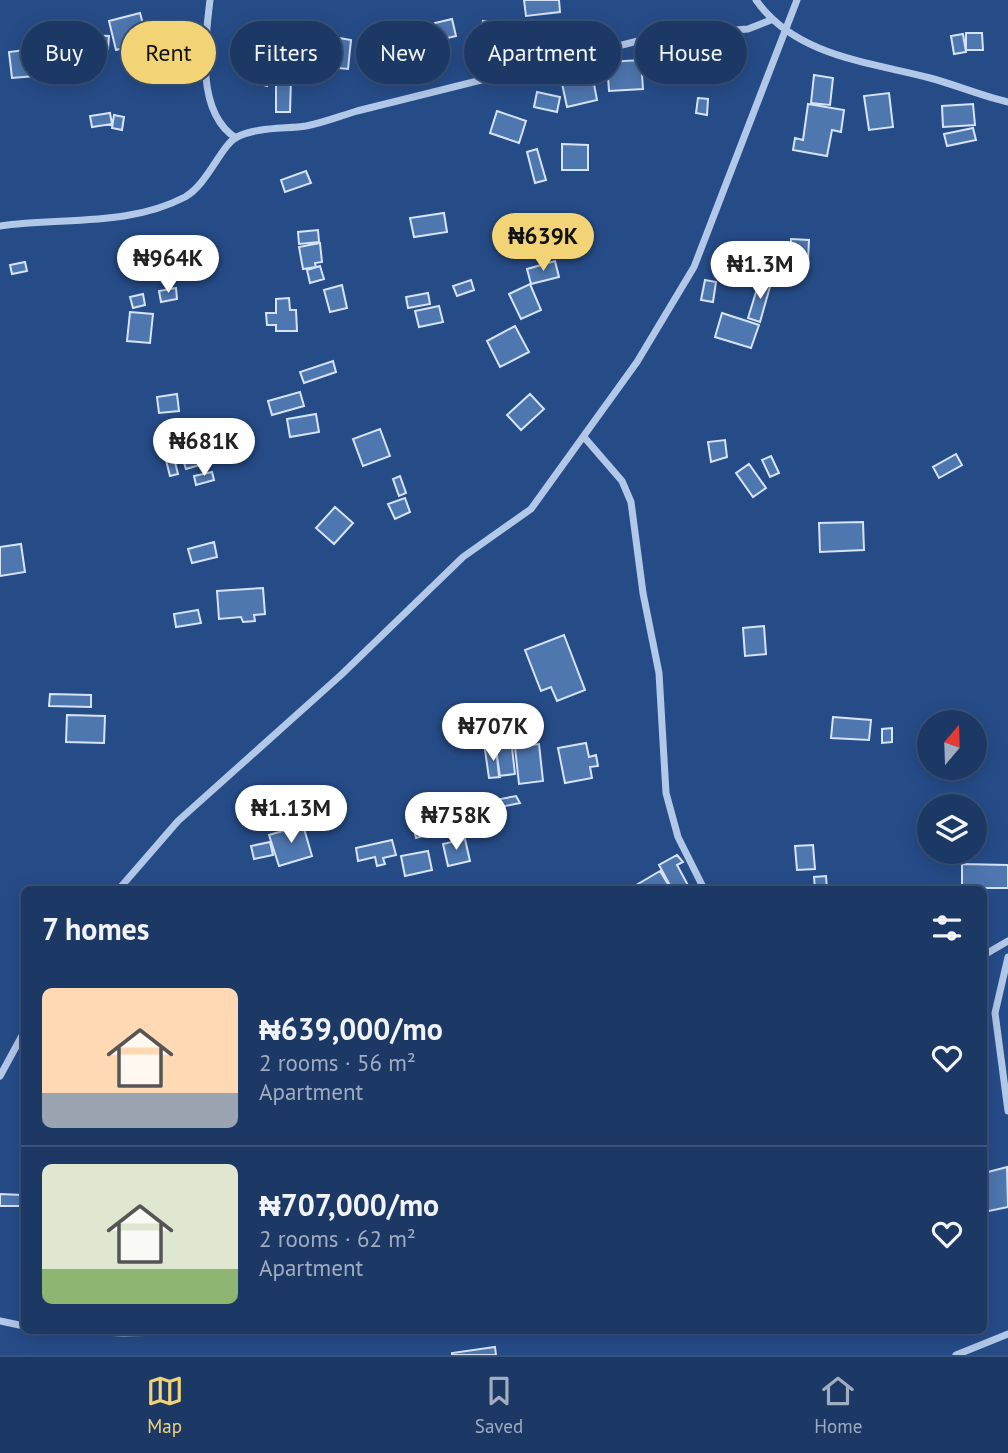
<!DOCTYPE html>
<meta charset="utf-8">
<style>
body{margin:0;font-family:"PT Sans",sans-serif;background:#25406c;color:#f1f3f6;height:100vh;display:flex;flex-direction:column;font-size:26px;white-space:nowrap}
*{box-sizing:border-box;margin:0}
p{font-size:23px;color:#a0acbf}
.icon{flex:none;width:38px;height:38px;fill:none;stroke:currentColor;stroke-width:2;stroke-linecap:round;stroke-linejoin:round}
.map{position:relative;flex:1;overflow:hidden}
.panel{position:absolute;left:21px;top:886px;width:966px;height:448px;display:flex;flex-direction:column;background:#1c3966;border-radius:10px;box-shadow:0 4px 18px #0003,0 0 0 2px #3a537a}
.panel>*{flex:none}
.banner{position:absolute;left:21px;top:21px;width:966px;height:63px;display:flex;gap:14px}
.needle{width:46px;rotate:19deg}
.buttons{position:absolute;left:917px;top:710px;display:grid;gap:14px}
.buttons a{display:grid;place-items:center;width:70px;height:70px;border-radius:50%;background:#1c3966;box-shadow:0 4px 18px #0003,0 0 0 2px #3a537a;font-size:35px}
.price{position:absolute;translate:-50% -60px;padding:0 16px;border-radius:24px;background:#fff;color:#222;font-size:23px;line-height:46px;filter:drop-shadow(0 2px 4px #0008)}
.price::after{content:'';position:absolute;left:50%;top:42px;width:21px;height:16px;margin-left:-10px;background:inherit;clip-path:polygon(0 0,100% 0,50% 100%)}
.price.active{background:#f2d477;color:#111}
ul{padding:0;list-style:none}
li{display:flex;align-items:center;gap:21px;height:175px;padding:0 21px}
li+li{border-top:2px solid #3a537a}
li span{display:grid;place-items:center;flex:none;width:196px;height:140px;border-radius:10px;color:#555}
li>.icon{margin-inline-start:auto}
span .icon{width:84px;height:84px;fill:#fffc;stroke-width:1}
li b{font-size:30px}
h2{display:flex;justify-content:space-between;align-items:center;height:84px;padding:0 21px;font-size:30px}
.pill{padding:0 24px;border-radius:32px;background:#1c3966;box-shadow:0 4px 18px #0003,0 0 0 2px #3a537a;font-size:24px;line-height:63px}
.pill.active{background:#f2d477;color:#111}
.dock{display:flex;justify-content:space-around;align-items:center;height:98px;border-top:2px solid #3a537a;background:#1c3966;font-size:19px;color:#a0acbf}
.dock a{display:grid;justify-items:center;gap:4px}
.dock .active{color:#f2d477}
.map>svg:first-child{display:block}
.building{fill:#4e76af;stroke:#d6e3f7;stroke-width:2}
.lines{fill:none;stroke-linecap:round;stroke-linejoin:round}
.street{stroke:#b2c8e9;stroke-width:7}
</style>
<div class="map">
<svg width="1008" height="1355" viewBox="0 0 1008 1355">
<rect width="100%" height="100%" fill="#264c88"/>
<path class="building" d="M 524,0 L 559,0 L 560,12 L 526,16 Z
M 140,13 L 148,42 L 116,50 L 109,21 Z
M 452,19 L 456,36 L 439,40 L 435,23 Z
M 483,21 L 501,24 L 499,36 L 480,33 Z
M 61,22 L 65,34 L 52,39 L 47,27 Z
M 288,33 L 302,35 L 301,41 L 338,45 L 339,38 L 351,40 L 348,69 L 286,63 Z
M 966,33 L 982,33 L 983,50 L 966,50 Z
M 963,34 L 966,52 L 954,54 L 951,36 Z
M 87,35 L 109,36 L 108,49 L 87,48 Z
M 539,44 L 542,55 L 527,59 L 524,48 Z
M 32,49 L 35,76 L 12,78 L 9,52 Z
M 641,60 L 643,89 L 609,91 L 607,62 Z
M 591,68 L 597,100 L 567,107 L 560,74 Z
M 255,72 L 269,76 L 267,86 L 253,82 Z
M 814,75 L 833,78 L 830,105 L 811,103 Z
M 276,79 L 291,79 L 290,112 L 276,112 Z
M 537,92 L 560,97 L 557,112 L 534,107 Z
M 889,93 L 893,127 L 869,130 L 864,96 Z
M 698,98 L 708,99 L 707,115 L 696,113 Z
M 808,104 L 844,110 L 841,132 L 832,130 L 827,156 L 793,150 L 795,138 L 803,140 Z
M 973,104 L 975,125 L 943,127 L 942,106 Z
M 497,111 L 526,121 L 519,143 L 490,133 Z
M 110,113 L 112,124 L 92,127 L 90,116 Z
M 114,115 L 124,117 L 122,130 L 112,128 Z
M 973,128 L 976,140 L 947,146 L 944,134 Z
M 562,144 L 588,145 L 588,170 L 562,170 Z
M 537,149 L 546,180 L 535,183 L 527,152 Z
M 306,171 L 311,183 L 285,192 L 281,180 Z
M 444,213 L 447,232 L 414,237 L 410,218 Z
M 318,230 L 319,242 L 299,244 L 298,232 Z
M 791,239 L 809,240 L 808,261 L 791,261 Z
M 320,243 L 322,262 L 315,263 L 316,267 L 303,269 L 299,247 Z
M 157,251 L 181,251 L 181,276 L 158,277 Z
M 555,261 L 559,277 L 531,284 L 527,269 Z
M 25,262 L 27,271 L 12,274 L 10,265 Z
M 320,266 L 324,279 L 310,283 L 307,270 Z
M 760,279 L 771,283 L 760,322 L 748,318 Z
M 471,280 L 474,290 L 457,296 L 453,286 Z
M 705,280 L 716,282 L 713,302 L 701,300 Z
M 530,284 L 541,310 L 521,319 L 509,294 Z
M 342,285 L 347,308 L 330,312 L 324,290 Z
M 176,288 L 177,299 L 161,302 L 159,291 Z
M 428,293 L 430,304 L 408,308 L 406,297 Z
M 143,294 L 145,305 L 133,308 L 130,297 Z
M 289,298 L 290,310 L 296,310 L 297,331 L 276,331 L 276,325 L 267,325 L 266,313 L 276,313 L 276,299 Z
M 439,306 L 443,322 L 419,327 L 415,311 Z
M 130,312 L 153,314 L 150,343 L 127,341 Z
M 722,313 L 759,325 L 751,348 L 715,337 Z
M 515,326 L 529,352 L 500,367 L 487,341 Z
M 333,361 L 336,372 L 304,383 L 300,372 Z
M 300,392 L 304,406 L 272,415 L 268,401 Z
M 177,394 L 179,411 L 159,413 L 157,397 Z
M 530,394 L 544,409 L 521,430 L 507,415 Z
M 316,414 L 319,432 L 290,437 L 287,419 Z
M 380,429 L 390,456 L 363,466 L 353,439 Z
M 201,434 L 210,462 L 186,469 L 177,441 Z
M 169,439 L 178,474 L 170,476 L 161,441 Z
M 725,440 L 727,457 L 711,462 L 708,442 Z
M 956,454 L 962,465 L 939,478 L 933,467 Z
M 771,456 L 779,473 L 770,477 L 762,460 Z
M 749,464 L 766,488 L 753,497 L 736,473 Z
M 212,472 L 214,480 L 196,485 L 194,476 Z
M 400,476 L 406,493 L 399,496 L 393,479 Z
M 405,498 L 410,512 L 395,519 L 388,504 Z
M 335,507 L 353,523 L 334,544 L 316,528 Z
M 863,522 L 864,550 L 820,552 L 819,523 Z
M 214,542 L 217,557 L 192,563 L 188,549 Z
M 21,544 L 25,572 L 0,576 L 0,547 Z
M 263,588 L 265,614 L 254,615 L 255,621 L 243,622 L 241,617 L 219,619 L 217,591 Z
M 198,610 L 201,623 L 176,627 L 174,614 Z
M 764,626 L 766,654 L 745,656 L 743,628 Z
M 564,635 L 585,690 L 557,701 L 551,687 L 541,691 L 525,650 Z
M 50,694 L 91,695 L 91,707 L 49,706 Z
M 67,715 L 105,716 L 104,743 L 66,742 Z
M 833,717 L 871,720 L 869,740 L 831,738 Z
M 892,728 L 892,742 L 882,743 L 882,729 Z
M 511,739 L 515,774 L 499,776 L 496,748 L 502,748 L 501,740 Z
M 586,743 L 589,757 L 596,755 L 598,766 L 590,767 L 592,778 L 565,783 L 558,748 Z
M 539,744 L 543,781 L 519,784 L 515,747 Z
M 496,748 L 500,777 L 489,778 L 485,750 Z
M 516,796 L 520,803 L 491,809 L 490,801 Z
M 444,821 L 449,829 L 416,838 L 414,829 Z
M 303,825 L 312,856 L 279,866 L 269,835 Z
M 465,839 L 470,861 L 448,866 L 443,844 Z
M 392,840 L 396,855 L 383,858 L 385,864 L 377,866 L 375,857 L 358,861 L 356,848 Z
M 270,842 L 273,855 L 254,859 L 251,846 Z
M 813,845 L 815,869 L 797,870 L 795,846 Z
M 428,851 L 432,870 L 405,876 L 401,856 Z
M 677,855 L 683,862 L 677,865 L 690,889 L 672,889 L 659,865 Z
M 962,864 L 1008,865 L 1008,888 L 962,888 Z
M 660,871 L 671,889 L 634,889 L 633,887 Z
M 826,876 L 827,889 L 815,889 L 814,877 Z
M 1007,1167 L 1008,1207 L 984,1212 L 984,1173 Z
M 0,1194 L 22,1195 L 22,1206 L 0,1206 Z
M 495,1347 L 496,1355 L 452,1355 L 452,1353 Z"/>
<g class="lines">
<path class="street" d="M 210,0 C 205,41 195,112 236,138
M 756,0 C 795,56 869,62 930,78 C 956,85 982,96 1008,102
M 0,226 C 61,217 128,227 185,197 C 208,184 221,145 237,137 C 256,127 285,129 306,126 C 323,123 340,116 357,111 L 658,36 L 748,29 L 771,20
M 584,437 L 622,481 L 631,502 L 643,593 L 659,673 L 666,793 L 678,837 L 704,889
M 119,889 L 178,821 L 341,675 L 463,557 L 531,509 L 637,362 L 694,267 L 797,0
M 984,955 L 1008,941
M 1008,957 L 995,1013 L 1008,1111
M 0,1076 L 24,1032
M 0,1321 L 24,1326
M 51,1330 L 123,1333 L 257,1330
M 956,1355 L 1008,1334"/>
</g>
</svg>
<div class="buttons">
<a><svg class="needle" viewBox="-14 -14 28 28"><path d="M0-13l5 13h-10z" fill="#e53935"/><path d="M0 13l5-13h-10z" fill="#a0acbf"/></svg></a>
<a><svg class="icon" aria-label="layers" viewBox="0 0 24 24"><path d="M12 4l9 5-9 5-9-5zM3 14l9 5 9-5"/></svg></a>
</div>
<b class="price active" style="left:543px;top:273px">₦639K</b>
<b class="price" style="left:168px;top:295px">₦964K</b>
<b class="price" style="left:760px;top:301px">₦1.3M</b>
<b class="price" style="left:204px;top:478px">₦681K</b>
<b class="price" style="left:493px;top:763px">₦707K</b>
<b class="price" style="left:291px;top:845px">₦1.13M</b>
<b class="price" style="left:456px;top:852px">₦758K</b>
<div class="banner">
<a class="pill">Buy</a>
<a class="pill active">Rent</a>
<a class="pill">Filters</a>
<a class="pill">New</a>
<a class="pill">Apartment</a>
<a class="pill">House</a>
</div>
<section class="panel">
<h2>7 homes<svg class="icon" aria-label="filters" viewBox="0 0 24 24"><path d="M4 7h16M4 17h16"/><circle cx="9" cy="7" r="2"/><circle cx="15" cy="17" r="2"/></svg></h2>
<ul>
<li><span style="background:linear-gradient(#ffd9b3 75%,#9aa5b1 0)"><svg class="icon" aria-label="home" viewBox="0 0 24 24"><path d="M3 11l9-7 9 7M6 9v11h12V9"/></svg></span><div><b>₦639,000/mo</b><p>2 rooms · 56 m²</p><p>Apartment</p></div><svg class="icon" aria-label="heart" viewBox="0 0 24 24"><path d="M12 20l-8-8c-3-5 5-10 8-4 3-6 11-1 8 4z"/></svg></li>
<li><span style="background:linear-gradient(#dfe7d0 75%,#8fb573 0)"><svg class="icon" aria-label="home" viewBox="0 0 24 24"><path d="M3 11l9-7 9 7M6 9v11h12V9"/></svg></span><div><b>₦707,000/mo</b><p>2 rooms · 62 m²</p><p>Apartment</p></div><svg class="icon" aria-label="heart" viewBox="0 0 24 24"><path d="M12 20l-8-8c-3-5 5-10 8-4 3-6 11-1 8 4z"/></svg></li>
</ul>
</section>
</div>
<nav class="dock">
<a class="active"><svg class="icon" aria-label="map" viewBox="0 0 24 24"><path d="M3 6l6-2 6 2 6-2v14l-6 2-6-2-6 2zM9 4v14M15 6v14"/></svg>Map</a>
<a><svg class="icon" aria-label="saved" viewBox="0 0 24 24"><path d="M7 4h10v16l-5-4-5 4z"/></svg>Saved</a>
<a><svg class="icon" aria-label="home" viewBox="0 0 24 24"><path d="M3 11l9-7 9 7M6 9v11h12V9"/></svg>Home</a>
</nav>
